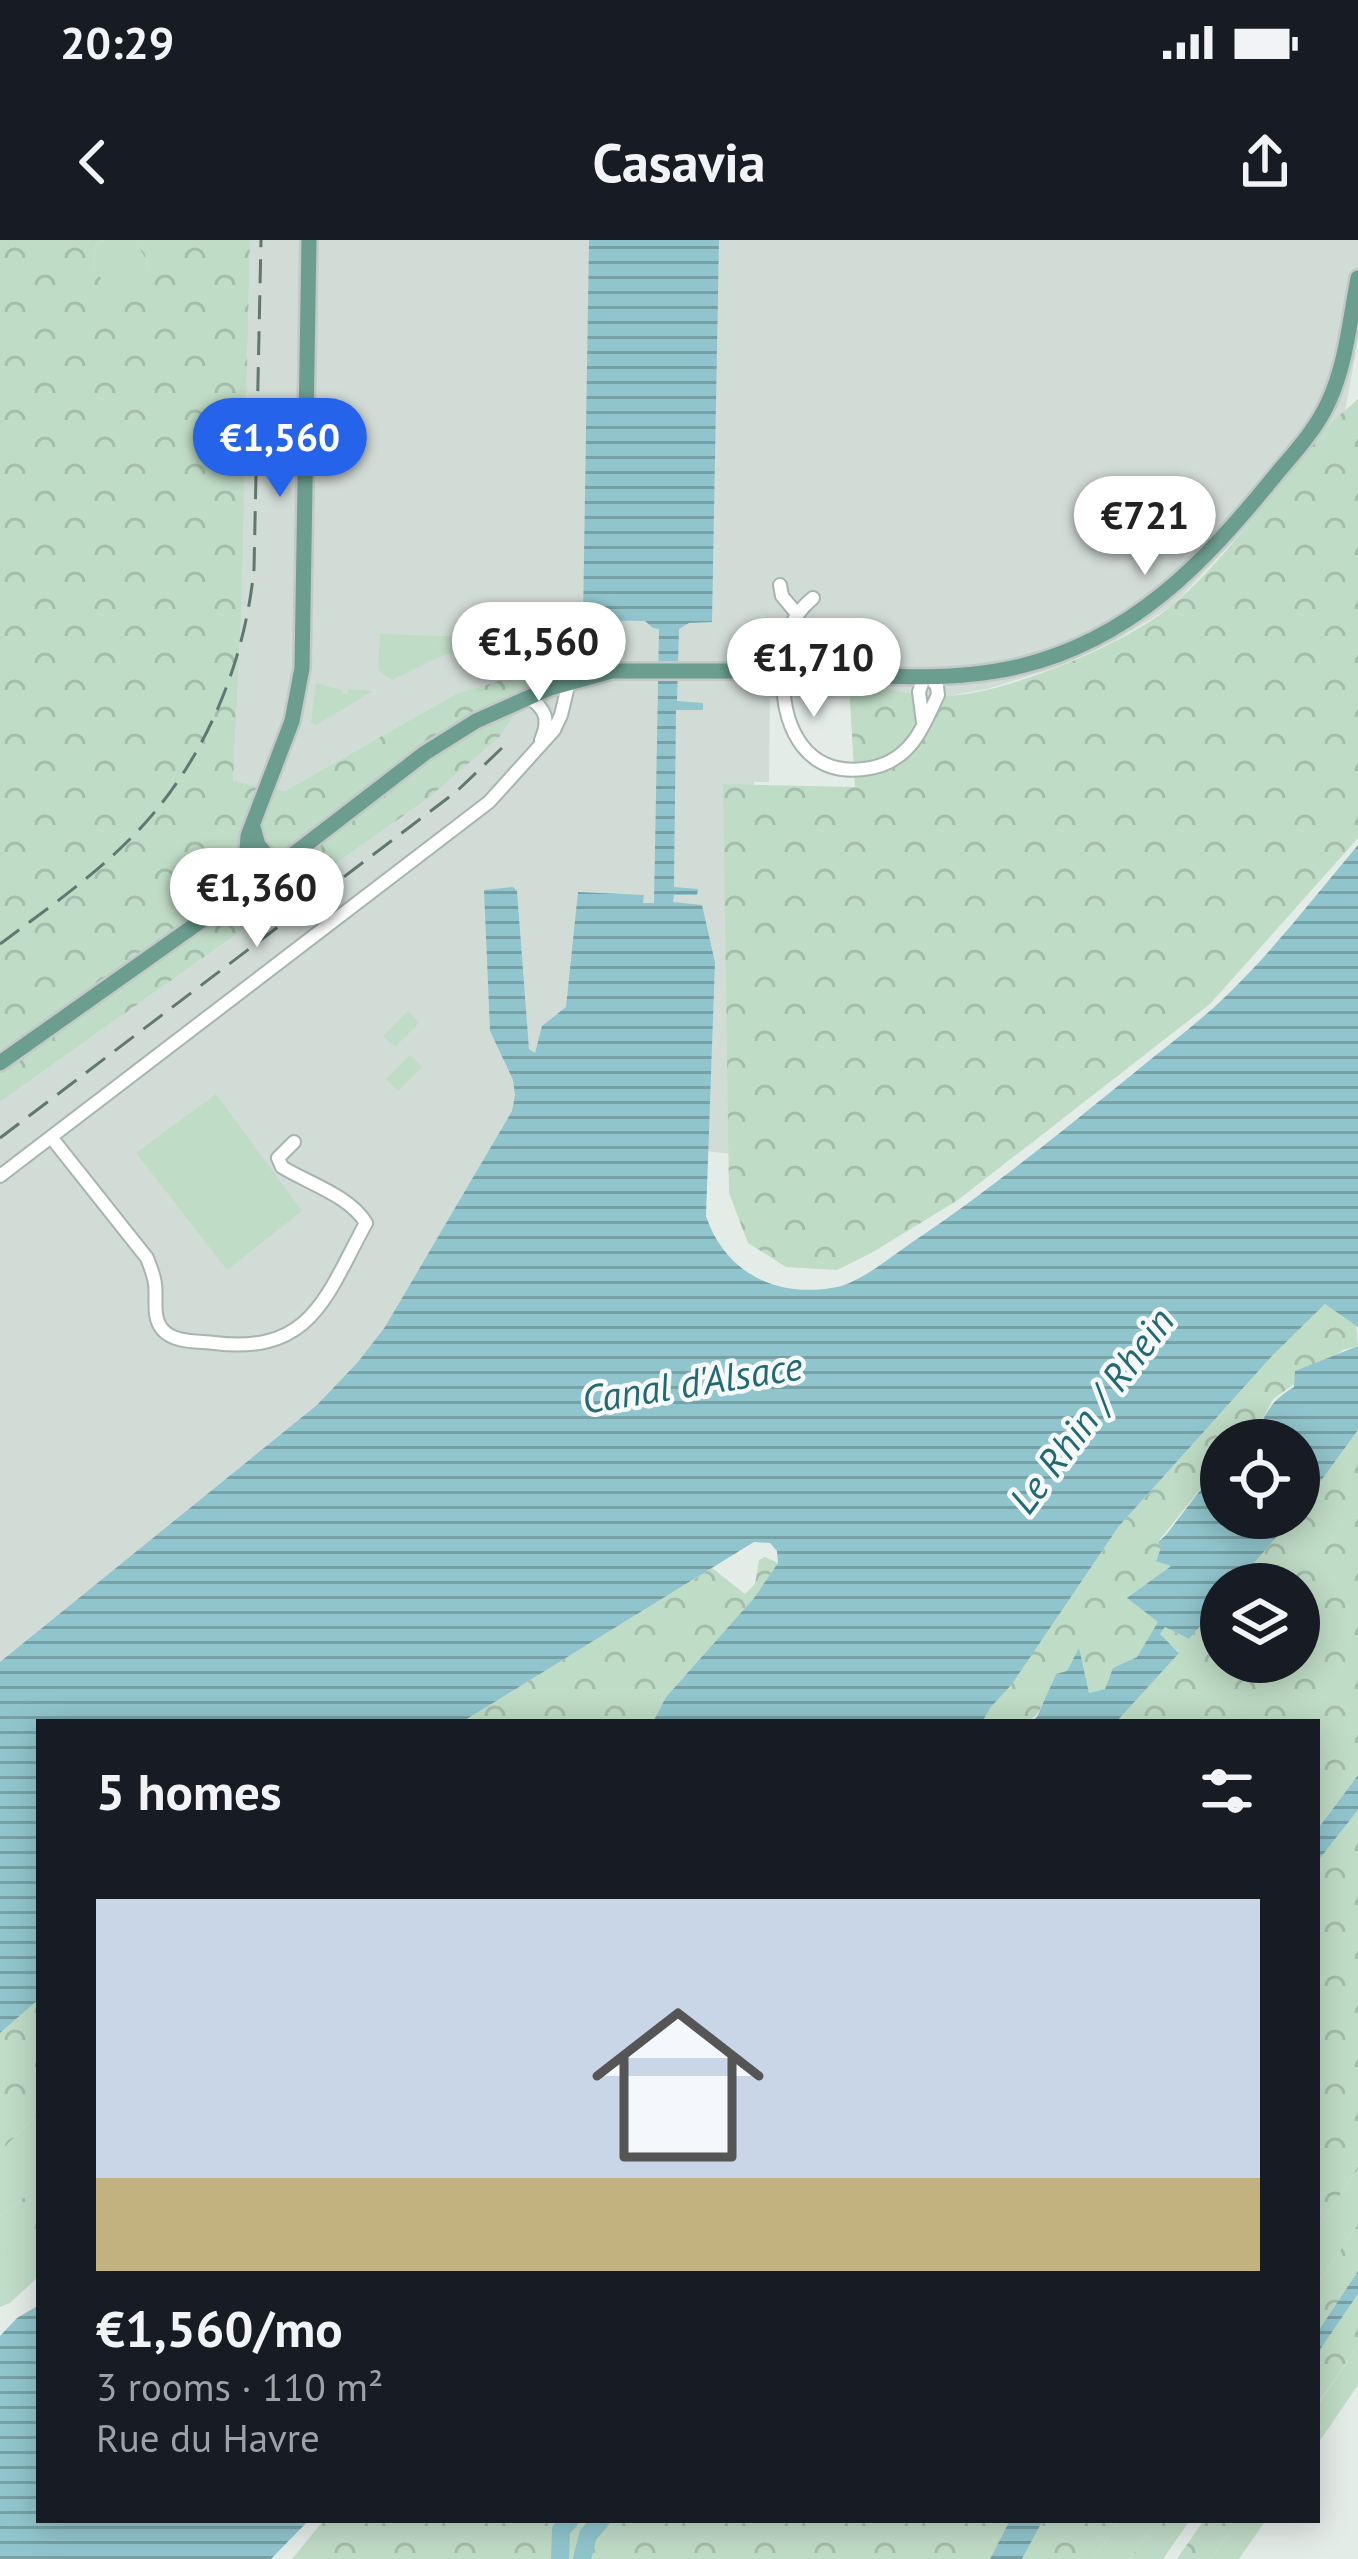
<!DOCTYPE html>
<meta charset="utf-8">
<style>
body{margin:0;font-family:"PT Sans",sans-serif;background:#20242c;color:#f1f3f6;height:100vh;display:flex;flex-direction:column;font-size:45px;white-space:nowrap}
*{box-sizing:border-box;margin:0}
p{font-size:39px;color:#9ea1a6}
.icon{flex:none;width:66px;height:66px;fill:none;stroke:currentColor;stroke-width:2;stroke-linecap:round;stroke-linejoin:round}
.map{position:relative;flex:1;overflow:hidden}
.drawer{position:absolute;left:36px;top:1479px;width:1284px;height:804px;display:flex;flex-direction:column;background:#171b24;border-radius:0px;box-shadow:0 6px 30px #0003}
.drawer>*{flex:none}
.buttons{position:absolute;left:1200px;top:1179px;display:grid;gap:24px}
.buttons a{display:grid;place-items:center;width:120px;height:120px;border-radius:50%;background:#171b24;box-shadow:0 6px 30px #0003;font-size:60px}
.price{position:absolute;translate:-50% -102px;padding:0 27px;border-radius:42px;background:#fff;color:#222;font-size:39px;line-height:78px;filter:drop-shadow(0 3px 6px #0008)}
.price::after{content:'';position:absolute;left:50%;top:72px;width:36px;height:27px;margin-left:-18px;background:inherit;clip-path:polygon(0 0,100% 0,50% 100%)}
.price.active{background:#2563eb;color:#fff}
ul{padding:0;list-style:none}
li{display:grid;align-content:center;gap:24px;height:636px;padding:0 60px}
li+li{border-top:3px solid #363941}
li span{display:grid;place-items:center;height:372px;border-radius:0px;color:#555}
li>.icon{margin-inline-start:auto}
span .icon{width:216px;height:216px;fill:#fffc;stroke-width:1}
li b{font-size:51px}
h2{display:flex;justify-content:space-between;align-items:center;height:144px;padding:0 60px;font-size:51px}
.status{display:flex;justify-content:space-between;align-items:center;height:84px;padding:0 60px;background:#171b24;direction:ltr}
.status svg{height:33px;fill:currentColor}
header{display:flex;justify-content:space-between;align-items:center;height:156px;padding:0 60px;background:#171b24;font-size:54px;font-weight:600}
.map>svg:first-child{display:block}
.built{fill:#d2dcd7}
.grass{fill:#bfdcc6}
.forest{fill:url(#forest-crowns)}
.water{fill:url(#water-rules)}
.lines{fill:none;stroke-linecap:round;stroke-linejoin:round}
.river{stroke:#91c5cd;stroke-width:18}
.minor-casing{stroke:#a7b4af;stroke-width:16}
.major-casing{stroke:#c2c9c7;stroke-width:20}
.minor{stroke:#fff;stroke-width:12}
.major{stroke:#6c9e90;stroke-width:15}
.rail{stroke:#607871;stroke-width:3;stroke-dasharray:24 12;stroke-linecap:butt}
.major-bridge-casing{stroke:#c2c9c7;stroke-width:20;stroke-linecap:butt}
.major-bridge{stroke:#6c9e90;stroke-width:15}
.labels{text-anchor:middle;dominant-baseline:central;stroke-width:9;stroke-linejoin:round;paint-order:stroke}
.water-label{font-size:39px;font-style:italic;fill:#236974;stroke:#f5f9f7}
</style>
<div class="status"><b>20:29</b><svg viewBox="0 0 49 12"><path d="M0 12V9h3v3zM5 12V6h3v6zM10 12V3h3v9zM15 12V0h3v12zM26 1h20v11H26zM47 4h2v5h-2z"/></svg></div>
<header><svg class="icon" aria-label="back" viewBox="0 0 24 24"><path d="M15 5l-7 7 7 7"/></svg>Casavia<svg class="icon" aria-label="share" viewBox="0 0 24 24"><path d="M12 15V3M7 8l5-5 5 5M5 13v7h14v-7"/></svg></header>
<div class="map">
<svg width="1358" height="2319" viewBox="0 0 1358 2319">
<defs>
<pattern id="forest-crowns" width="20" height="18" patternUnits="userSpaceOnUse" patternTransform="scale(3)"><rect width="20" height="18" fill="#bfdcc6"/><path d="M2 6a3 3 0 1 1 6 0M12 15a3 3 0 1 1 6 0" fill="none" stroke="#a4beab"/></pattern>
<pattern id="water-rules" width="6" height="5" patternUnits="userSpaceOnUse" patternTransform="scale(3)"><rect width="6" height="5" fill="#91c5cd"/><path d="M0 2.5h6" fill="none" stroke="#76a1a7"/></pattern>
</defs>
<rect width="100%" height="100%" fill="#e4ece8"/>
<path class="built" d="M 250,0 L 1358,0 L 1358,101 L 1328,263 L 1253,281 L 1173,365 L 1148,381 L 1116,400 L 1058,427 L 987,449 L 954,455 L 905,459 L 770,458 L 769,542 L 754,542 L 747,916 L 706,911 L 39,1482 L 0,1525 L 0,862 L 427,559 L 454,455 L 285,551 L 233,542 L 242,359 Z"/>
<path class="grass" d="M 104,0 L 135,0 L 150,27 L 109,55 L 93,23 L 96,5 Z
M 380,394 L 477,397 L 479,404 L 437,418 L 392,440 L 378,430 Z
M 316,443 L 342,450 L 343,454 L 348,454 L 348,449 L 373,451 L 316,485 L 311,483 Z
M 408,771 L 419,783 L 395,807 L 383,796 Z
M 410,815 L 422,827 L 398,851 L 386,839 Z
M 216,854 L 302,971 L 227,1030 L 136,913 Z
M 39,1874 L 39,1946 L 0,1976 L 0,1911 Z
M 1358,1929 L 1358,1984 L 1317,2045 L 1317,1988 Z
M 17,1986 L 39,2004 L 39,2036 L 10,2063 L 0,2067 L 0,2006 L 4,2010 L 8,1987 Z
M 1358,2106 L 1358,2145 L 1317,2205 L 1317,2166 Z
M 1120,2280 L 1156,2280 L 1130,2319 L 1093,2319 Z
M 1238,2280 L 1266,2280 L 1239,2319 L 1211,2319 Z"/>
<path class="forest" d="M 0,0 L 104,0 L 96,5 L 93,23 L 109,54 L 150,27 L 135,0 L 250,0 L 242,359 L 233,541 L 285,551 L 454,455 L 547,426 L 500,496 L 427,559 L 0,862 Z
M 1358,159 L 1358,598 L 1210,764 L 958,960 L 873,1012 L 837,1030 L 786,1027 L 748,1003 L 729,953 L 723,544 L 855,547 L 849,445 C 881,448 927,458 958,455 C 1017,449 1130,402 1175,363 C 1230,315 1271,252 1318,197 C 1330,183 1345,171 1358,159 Z
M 1325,1064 L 1356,1084 L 1358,1106 L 1343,1110 L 1273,1159 L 1257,1190 L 1249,1200 L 1221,1200 L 1221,1223 L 1158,1302 L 1172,1325 L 1128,1358 L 1159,1382 L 1137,1417 L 1113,1429 L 1106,1449 L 1089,1453 L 1078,1410 L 1067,1432 L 1056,1434 C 1032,1488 1041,1482 982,1482 L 991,1467 L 1012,1443 L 1119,1286 L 1272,1116 Z
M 1358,1190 L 1358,1535 L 1317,1590 L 1317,1482 L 1112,1482 L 1179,1412 L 1159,1394 L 1165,1387 L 1189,1399 L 1221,1362 L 1221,1422 L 1299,1422 L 1299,1344 L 1236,1344 L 1293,1278 L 1299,1278 L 1299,1271 Z
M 765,1317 L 778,1323 L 754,1358 L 666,1457 L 653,1482 L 462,1482 L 712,1328 L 745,1354 L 755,1344 L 759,1320 Z
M 1358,1570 L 1358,1929 L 1317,1988 L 1317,1622 Z
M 39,1759 L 39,1874 L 0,1911 L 0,1793 Z
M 39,1946 L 39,2004 L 17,1987 L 9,1987 L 10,2003 L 3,2010 L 0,2006 L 0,1976 Z
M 1358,1984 L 1358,2031 L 1317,2093 L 1317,2045 Z
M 1358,2054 L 1358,2106 L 1317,2165 L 1317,2114 Z
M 324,2280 L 1010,2280 L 990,2319 L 292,2319 Z
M 1043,2280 L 1120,2280 L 1093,2319 L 1022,2319 Z
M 1156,2280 L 1190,2280 L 1163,2319 L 1130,2319 Z
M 1204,2280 L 1238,2280 L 1211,2319 L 1177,2319 Z"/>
<path class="water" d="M 589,0 L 719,0 L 712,382 L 689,383 L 679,389 L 677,461 L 703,463 L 703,470 L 676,470 L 674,647 L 698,649 L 697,655 L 674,655 L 673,662 L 702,665 L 715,722 L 706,976 C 725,1033 777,1059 837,1047 C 864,1041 899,1010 923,995 C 996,945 1065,889 1134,833 C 1164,808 1197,784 1225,757 C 1274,710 1315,656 1358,605 L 1358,1087 L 1325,1064 L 1272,1116 L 1119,1286 L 1012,1444 L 991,1467 L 982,1482 L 653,1482 L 666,1457 L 754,1358 L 778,1323 L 777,1311 L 770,1303 L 754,1302 L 462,1482 L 39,1482 L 39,1759 L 0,1793 L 0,1422 L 317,1165 L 358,1122 L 385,1087 L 512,871 L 515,855 L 513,840 L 490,791 L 484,650 L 513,647 L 517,651 L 529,809 L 535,813 L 542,786 L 566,767 L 578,652 L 644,655 L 643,663 L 654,663 L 659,389 L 653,388 L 645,381 L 583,380 Z
M 1358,1106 L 1358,1190 L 1299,1271 L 1299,1200 L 1249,1200 C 1269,1176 1264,1165 1294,1147 L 1295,1131 Z
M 1221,1223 L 1221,1278 L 1293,1278 L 1236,1344 L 1221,1344 L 1221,1362 L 1189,1399 L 1165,1387 L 1160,1394 L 1179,1413 L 1116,1482 L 1030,1482 L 1037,1477 L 1056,1434 L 1067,1431 L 1079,1408 L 1089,1453 L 1105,1449 L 1113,1428 L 1137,1417 L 1158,1382 L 1127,1358 L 1171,1326 L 1156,1321 L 1161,1308 L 1158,1302 L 1166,1295 Z
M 1358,1535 L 1358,1570 L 1317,1622 L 1317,1590 Z
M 1358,2031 L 1358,2054 L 1317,2114 L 1317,2093 Z
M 39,2065 L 39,2280 L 309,2280 L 271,2319 L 0,2319 L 0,2096 L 17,2078 Z
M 1010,2280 L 1043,2280 L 1022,2319 L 990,2319 Z"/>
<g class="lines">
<path class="river" d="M 560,2319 L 561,2290 L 570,2280
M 582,2319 L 588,2295 L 601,2280"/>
<defs>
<path id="minor" d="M 306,221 L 327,222
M 780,345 L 782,356 L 797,374
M 813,358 C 786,380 782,407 783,441 C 784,490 807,536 864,529 C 883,527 900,518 912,503 C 923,490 930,471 938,455 L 937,447 L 930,436
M 528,456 C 546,470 550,479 541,500
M 923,482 L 919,452 L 924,437
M 51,897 L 147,1018 C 150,1026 154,1035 155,1044 C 157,1058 152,1077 162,1089 C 173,1103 198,1101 214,1103 C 312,1115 326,1056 366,983 C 350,956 308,943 282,927 L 278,918 L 294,902
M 0,936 L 489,562 L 554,490 L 561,475 L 569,442"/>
<path id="major" d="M 792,431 C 867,435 947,444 1021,426 C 1132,399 1204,323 1274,237 C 1293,214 1315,191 1328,163 C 1346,125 1350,79 1358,38
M 253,587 L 258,605 L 277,627
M 254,644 L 247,610 L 248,596 L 292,481 L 302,428 L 309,0
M 0,823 L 277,627 L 425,513 L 476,481 L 550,448 L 612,431 L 776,431"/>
</defs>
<use href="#minor" class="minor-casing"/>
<use href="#major" class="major-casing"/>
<use href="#minor" class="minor"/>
<use href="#major" class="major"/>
<path class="rail" d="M 541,424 L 560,420
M 0,704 C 44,671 90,639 129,600 C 201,529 244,429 254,329 L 261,0
M 0,898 L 457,551 L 503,507"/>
<defs>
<path id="major-bridge" d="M 776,431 L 792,431"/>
</defs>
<use href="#major-bridge" class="major-bridge-casing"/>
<use href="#major-bridge" class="major-bridge"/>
</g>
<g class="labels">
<g class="water-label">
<text transform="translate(692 1142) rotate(-9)">Canal d'Alsace</text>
<text transform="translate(1091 1170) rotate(-53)">Le Rhin / Rhein</text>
</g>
</g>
</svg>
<div class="buttons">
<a><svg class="icon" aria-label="locate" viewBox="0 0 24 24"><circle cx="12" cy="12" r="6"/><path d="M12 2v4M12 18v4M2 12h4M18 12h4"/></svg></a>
<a><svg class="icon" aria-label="layers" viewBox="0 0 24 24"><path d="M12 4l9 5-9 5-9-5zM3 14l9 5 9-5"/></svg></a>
</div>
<b class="price active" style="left:280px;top:260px">€1,560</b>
<b class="price" style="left:1145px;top:338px">€721</b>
<b class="price" style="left:539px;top:464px">€1,560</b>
<b class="price" style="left:814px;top:480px">€1,710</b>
<b class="price" style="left:257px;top:710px">€1,360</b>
<section class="drawer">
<h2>5 homes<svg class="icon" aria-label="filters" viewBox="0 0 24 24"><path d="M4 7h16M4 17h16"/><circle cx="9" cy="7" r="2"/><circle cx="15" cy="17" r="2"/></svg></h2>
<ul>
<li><span style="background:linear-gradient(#c9d6e8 75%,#c2b280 0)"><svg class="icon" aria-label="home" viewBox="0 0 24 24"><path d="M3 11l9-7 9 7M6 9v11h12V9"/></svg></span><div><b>€1,560/mo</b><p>3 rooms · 110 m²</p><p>Rue du Havre</p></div></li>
</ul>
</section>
</div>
